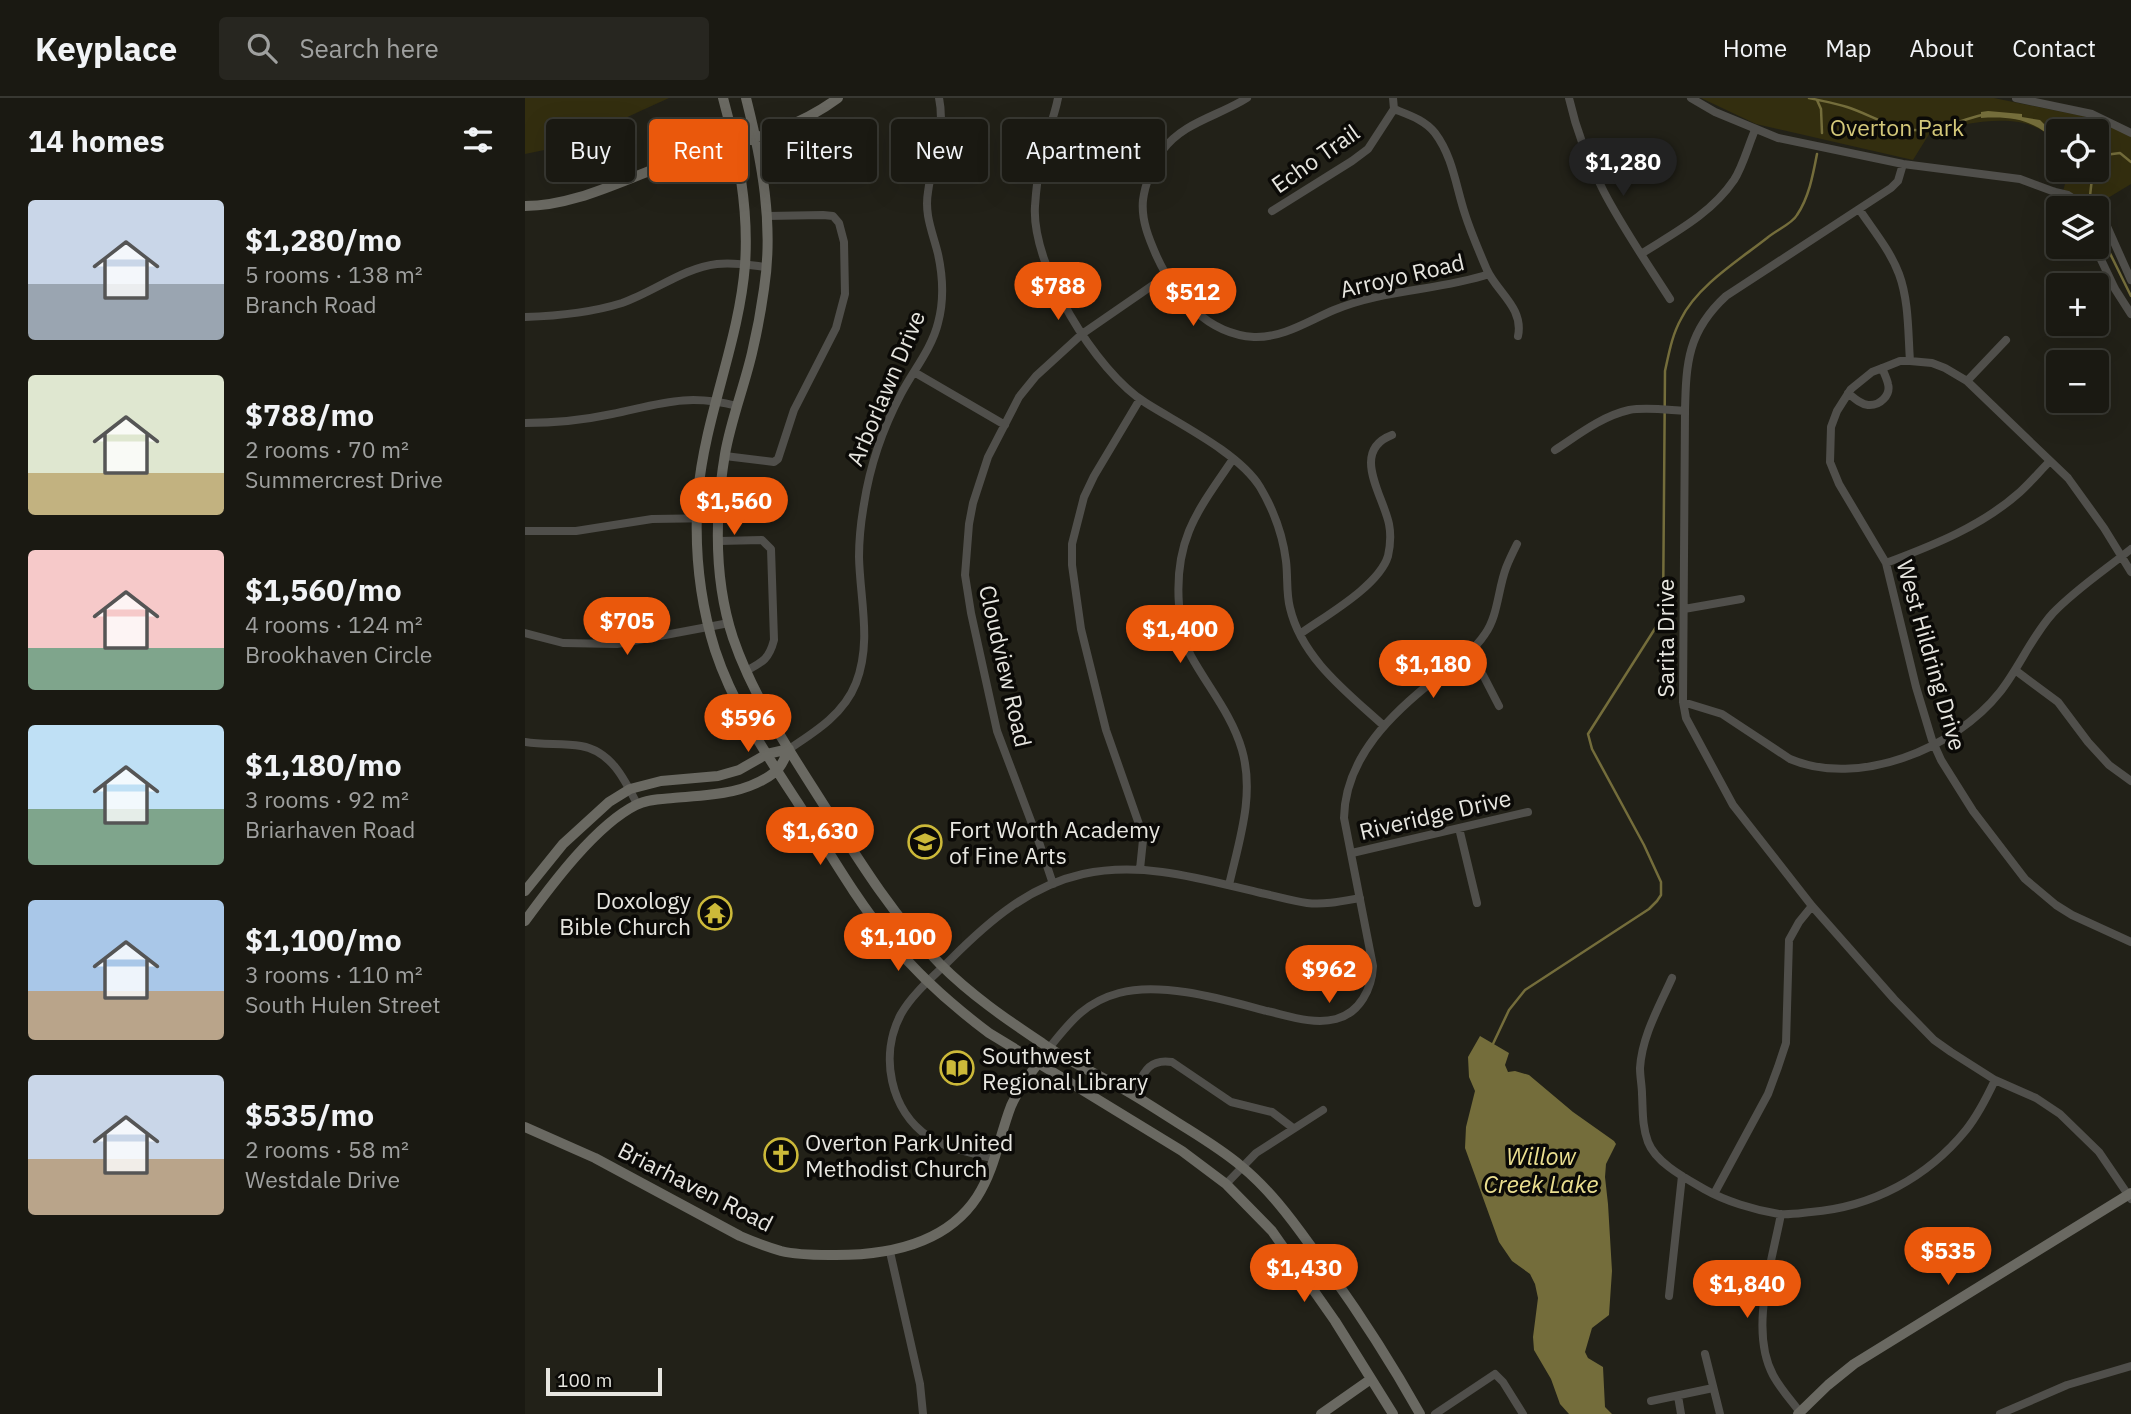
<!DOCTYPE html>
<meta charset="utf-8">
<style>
body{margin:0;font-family:"IBM Plex Sans",sans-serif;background:#272620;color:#f1f3f6;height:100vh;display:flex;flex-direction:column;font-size:26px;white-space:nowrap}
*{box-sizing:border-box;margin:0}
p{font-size:23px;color:#9fa09f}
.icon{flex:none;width:38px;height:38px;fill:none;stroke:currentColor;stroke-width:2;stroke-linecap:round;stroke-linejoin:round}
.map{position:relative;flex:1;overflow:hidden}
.sheet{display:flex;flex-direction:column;background:#1a1912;width:525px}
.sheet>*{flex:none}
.guide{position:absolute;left:21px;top:21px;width:665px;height:63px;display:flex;gap:14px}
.buttons{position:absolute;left:1521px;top:21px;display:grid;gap:14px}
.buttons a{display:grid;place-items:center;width:63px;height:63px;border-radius:7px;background:#1a1912;box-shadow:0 7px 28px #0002,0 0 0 2px #383832;font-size:35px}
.scale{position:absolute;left:21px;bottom:18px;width:116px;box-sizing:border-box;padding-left:7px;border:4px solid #e7e6e0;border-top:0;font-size:19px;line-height:24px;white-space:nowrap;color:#e7e6e0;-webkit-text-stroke:5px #0b0a07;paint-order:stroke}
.price{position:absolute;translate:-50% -60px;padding:0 16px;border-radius:24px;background:#ea580c;color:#fff;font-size:23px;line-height:46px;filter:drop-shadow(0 2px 4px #0008)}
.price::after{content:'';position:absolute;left:50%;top:42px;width:21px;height:16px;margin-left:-10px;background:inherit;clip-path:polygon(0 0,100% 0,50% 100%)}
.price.on{background:#222;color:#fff}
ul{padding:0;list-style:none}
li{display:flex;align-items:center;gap:21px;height:175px;padding:0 28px}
li span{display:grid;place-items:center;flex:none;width:196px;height:140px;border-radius:7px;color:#555}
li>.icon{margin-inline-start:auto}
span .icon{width:84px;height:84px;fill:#fffc;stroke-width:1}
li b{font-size:30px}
h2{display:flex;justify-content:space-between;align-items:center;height:84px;padding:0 28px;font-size:30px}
.tag{padding:0 24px;border-radius:7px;background:#1a1912;box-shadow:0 7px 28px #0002,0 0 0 2px #383832;font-size:24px;line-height:63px}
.tag.on{background:#ea580c;color:#fff}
header{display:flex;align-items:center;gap:42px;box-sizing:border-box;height:98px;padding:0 35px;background:#1a1912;border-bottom:2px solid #383832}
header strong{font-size:33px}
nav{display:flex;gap:38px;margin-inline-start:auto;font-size:24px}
.search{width:490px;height:63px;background:#272620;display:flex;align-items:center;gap:18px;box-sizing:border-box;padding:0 24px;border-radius:7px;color:#9fa09f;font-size:26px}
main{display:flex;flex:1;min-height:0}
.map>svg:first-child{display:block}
.green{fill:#332e0f}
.water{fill:#746d3b}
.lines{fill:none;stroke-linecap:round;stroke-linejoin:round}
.stream{stroke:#746d3b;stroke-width:2.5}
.street{stroke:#504f4b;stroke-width:8}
.secondary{stroke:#6a6962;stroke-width:10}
.labels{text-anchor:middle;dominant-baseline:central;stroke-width:7;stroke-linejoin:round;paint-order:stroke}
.park-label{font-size:23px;fill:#d4c87a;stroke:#0b0a07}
.street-label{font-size:23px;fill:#e7e6e0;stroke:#0b0a07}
.poi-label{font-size:23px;fill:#e7e6e0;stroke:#0b0a07;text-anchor:start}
.water-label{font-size:24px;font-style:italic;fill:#ebdf90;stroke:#0b0a07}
</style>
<header>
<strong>Keyplace</strong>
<div class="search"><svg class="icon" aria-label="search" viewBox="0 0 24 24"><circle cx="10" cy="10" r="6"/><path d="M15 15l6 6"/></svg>Search here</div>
<nav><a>Home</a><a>Map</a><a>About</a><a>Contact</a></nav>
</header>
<main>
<section class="sheet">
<h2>14 homes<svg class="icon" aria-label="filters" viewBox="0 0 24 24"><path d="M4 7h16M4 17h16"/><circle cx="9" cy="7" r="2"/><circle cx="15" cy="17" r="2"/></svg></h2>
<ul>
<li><span style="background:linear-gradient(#c9d6e8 60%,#9aa5b1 0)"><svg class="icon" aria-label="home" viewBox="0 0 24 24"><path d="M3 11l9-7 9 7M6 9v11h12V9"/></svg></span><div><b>$1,280/mo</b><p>5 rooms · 138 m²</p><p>Branch Road</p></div></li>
<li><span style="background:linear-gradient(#dfe7d0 70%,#c2b280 0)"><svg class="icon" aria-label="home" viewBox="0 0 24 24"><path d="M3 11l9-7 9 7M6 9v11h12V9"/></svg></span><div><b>$788/mo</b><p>2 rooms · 70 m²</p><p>Summercrest Drive</p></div></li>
<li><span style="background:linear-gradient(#f6c9c9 70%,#7fa58c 0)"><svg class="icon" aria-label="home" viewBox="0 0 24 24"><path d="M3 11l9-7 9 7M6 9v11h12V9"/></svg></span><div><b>$1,560/mo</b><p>4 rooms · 124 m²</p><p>Brookhaven Circle</p></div></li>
<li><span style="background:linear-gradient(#bfe0f5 60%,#7fa58c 0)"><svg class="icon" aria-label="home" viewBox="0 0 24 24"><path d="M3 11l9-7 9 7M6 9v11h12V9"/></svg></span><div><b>$1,180/mo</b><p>3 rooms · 92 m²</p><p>Briarhaven Road</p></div></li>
<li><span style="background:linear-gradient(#a9c7e8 65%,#b9a48a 0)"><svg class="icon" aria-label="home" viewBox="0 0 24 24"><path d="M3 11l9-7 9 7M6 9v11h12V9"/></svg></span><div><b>$1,100/mo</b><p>3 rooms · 110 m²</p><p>South Hulen Street</p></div></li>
<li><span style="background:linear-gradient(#c9d6e8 60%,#b9a48a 0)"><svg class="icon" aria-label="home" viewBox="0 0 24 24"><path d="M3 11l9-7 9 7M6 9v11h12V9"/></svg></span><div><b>$535/mo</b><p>2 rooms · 58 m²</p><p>Westdale Drive</p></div></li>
</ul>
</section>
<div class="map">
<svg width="1606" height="1316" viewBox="0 0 1606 1316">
<rect width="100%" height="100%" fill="#222118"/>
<path class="green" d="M 0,0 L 144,0 L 98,21 L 66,39 L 39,48 L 0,56 Z
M 1176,0 L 1469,0 L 1577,22 L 1606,39 L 1606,86 L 1568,109 L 1538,93 L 1544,72 L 1572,72 L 1572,33 L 1533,33 L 1533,48 C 1529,44 1526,39 1522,36 C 1492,12 1439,27 1406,33 L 1388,62 L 1231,26 Z"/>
<path class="water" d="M 1463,13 L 1497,16 L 1497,19 L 1515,22 L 1533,40 L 1533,45 C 1509,22 1489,18 1456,20 L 1456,14 Z
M 955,938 L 984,955 L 980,967 L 983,974 L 990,973 L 1004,977 L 1048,1014 L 1089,1043 L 1091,1046 L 1081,1066 L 1080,1079 L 1083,1106 L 1087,1173 L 1084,1217 L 1067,1230 L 1060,1254 L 1063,1260 L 1078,1269 L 1080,1309 L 1087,1316 L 1044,1316 L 1035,1306 L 1026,1281 L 1009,1252 L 1008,1239 L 1013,1200 L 1010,1186 L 1005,1176 L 987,1163 L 974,1144 L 940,1050 L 941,1029 L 950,993 L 944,979 L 943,959 Z"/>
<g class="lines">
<path class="stream" d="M 1284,0 C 1297,3 1310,5 1322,9 C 1347,17 1371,34 1399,32 C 1420,31 1438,21 1457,17
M 1292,2 L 1296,11 L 1297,35
M 1572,58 L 1595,55 L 1606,64
M 1565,98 L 1567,80 L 1565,72
M 1572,129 L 1606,198
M 967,948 L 984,912 L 1000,892 L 1124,811 L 1132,803 L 1136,797 L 1136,784 L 1119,747 L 1067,651 L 1063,636 L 1138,518 L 1140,273 C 1144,255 1147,237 1156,221 C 1172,188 1214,162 1242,140 C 1251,132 1267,126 1272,117 C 1284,99 1288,77 1292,56"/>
<path class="street" d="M 533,0 C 529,21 520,40 516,61 C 513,76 511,93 510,108 C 506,168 571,274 621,305 C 654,326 714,355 735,389 C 748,411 758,438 761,463 C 763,479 761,495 765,510 C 777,561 823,595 859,628
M 722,0 C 694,18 658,24 637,53 C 628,66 620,86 618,102 C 616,122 624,141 632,159 C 650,198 682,236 729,239 C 758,240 783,223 809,212 C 859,191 913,193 964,176
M 1044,0 C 1062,80 1102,134 1145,201
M 1166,0 L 1190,14 L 1253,40 L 1378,66 L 1495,81 L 1530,94 L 1543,97 L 1563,110
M 1491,0 L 1567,16 L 1606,35
M 869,11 C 884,17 900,22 910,35 C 928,59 931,89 940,116 C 946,135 954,153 962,172 C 972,194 999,210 993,238
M 1378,66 L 1373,83 L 1366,90 L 1201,198 C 1163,233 1161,264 1160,313 L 1158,604 L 1161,620 L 1208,707 L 1287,808 L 1369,901 L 1409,942 L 1426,954 L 1470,982 L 1511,1000 L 1535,1016 L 1574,1054 L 1606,1101
M 1530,94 L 1542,110
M 1334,111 C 1348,132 1365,152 1374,176 C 1384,203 1383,235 1385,263
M 747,113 L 827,63 L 843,51 L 869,11 L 868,0
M 1572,117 L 1580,124 L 1606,182
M 1570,149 L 1590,191 L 1606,216
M 1116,156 C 1149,135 1186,116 1209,82 C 1218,68 1223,48 1230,32
M 0,219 C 33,218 65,215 97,205 C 129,194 158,170 192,166 C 209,164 225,167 241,169
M 389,274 L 480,327
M 1442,283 L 1481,242
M 1323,295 C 1329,300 1335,306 1343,307 C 1355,308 1366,297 1363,286 C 1362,281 1359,275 1357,270
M 615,301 L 569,378 L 559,399 L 547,446 L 547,467 L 556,531 L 581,632 L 615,729 L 618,742 L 615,771
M 0,325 C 29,325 59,322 87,316 C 135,306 162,295 212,308
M 1030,352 C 1053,337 1077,318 1104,312 C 1122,309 1142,312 1160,313
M 200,358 L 249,364 L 253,361 L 269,312 L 311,230 L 320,196 L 319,144 L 314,125 L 308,118 L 298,117 L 242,118
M 0,433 L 51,433 L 127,421 L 193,420
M 194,443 L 237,442 L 246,451 L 249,542 C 244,561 238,564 221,573
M 1361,465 C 1409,447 1457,428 1495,394 C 1506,384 1515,373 1525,363
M 1606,474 L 1579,430 L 1543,380 L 1442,283 L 1420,270 L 1407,265 L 1385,263 L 1375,263 L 1360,269 L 1347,274 L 1326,291 L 1312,313 L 1306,329 L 1305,364 L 1314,386 L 1361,465 L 1391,589 L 1407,642 L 1416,662 L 1448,713 L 1500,781 L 1531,807 L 1547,817 L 1606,844
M 1159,511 L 1216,501
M 0,535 L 38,545 L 92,546 L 204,525
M 775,536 C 800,518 854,488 863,458 C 865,449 866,436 864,426 C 858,397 825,353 867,337
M 941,558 L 958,577 L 974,608
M 1490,572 L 1533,604 L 1563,644 L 1584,667 L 1606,683
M 1158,604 L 1197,616 L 1265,661 C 1333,690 1430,651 1475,594 C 1494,570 1507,538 1528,515 C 1551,491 1580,472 1606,451
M 0,644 C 19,647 37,645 56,648 C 86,653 100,682 112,706
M 264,651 C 290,634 319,616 331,585 C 347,544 335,502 334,459 C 334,442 336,423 339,406 C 345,367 358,330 376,296 C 388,273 407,250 413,225 C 419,203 418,179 413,156 C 408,135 399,117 403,94 C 407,62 421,33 414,0
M 934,730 L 952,805
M 827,755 L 1003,714
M 528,786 L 515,747 L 472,633 L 446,515 L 440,477 L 444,426 L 448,405 L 463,359 L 494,299 L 511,278 L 557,236 L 641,178
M 704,787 C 714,743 730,697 717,652 C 707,617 683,589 666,558 C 658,543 656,524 654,507 C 649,441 673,412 708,361
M 1147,880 C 1134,909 1117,938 1115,970 C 1115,979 1117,988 1117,996 C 1118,1013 1117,1028 1123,1044 C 1131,1065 1160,1080 1179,1091 C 1200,1103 1229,1112 1254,1116 C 1264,1117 1276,1115 1286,1114 C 1347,1109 1402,1080 1441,1032 C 1453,1017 1462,999 1470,982
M 524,950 C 545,924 560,904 594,895 C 637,883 700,902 742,913 C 764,918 789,927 811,921 C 835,915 847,890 848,868 L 819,720 C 820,659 868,614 913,579 C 930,566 948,554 960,536 C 973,518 973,491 981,470 C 984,462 988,454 992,446
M 608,996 C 618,977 622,960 647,964 L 706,1004 L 747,1014 L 768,1030
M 469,1061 C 448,1055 423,1051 404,1039 C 365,1013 354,957 376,916 C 388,895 409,878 426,861 C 464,823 504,788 558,776 C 618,763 677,781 736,795 C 751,798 767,803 782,805 C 800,807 818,803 835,800
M 701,1086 L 731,1055 L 798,1012
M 1189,1096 L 1243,996 L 1253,969 L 1261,945 L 1264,842 L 1274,824 L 1287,808
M 1256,1116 C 1247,1164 1224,1232 1248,1277 C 1255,1290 1265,1301 1274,1313
M 365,1154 L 395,1286 L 398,1316
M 1144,1198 L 1157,1078
M 1180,1256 L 1195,1316
M 1153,1298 L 1156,1316
M 1126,1303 L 1188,1290
M 910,1316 L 970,1276 L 978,1284 L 998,1316
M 1475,1316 L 1542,1287 L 1606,1268"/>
<path class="secondary" d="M 198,0 C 213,55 224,110 220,167 C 214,244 180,318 173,395 C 169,448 174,501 190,552 C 208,607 241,656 273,705 C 303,752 331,802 367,845 C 395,879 428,908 464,935 L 657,1053 L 701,1086 L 747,1133 L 810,1223 L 868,1316
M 221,0 C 237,63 249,127 239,191 C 236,213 232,234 227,255 C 219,289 206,322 200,356 C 190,416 189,482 208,540 C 226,593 258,643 288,690 C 327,751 364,814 415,866 C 446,897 481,921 517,945 C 539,961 564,972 587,985 C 609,996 629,1010 650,1023 C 672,1037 696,1051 716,1068 C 743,1090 765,1119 785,1147 C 825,1201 862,1257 895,1316
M 0,108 C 51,108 101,80 149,64 C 207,44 262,38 313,0
M 0,793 L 38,746 L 84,704 L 105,691 L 136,683 L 193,678 L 214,672 L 242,656 L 264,651
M 0,823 C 27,786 71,727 111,707 C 122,701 136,701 148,700 C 183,697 221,697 250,674 C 257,669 260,659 264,651
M 0,1029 L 70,1060 L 215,1138 C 229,1144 242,1149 256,1153 C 272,1157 288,1157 304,1157 C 358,1158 420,1148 452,1099 C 470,1071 474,1039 486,1008 C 495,987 511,969 524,950
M 796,1316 L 846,1281
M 1273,1316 L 1303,1287 L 1329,1266 L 1606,1095"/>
</g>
<defs>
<symbol id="school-ring" viewBox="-11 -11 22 22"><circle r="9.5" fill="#0b0a07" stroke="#ccb939" stroke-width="1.5"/><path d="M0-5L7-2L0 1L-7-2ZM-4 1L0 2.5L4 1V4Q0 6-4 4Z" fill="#ccb939"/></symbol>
<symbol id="temple-ring" viewBox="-11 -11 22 22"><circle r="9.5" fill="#0b0a07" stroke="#ccb939" stroke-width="1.5"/><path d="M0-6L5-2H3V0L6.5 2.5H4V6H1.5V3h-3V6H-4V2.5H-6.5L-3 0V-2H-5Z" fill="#ccb939"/></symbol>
<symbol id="library-ring" viewBox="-11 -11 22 22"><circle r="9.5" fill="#0b0a07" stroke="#ccb939" stroke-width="1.5"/><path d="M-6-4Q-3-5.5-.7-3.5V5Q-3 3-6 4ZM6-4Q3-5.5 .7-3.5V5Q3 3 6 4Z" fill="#ccb939"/></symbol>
<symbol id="church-ring" viewBox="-11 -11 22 22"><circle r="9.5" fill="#0b0a07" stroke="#ccb939" stroke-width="1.5"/><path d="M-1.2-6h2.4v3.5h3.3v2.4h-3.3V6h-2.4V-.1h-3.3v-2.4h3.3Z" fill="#ccb939"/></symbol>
</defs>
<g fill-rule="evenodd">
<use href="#school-ring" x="381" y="725" width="38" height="38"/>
<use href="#temple-ring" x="171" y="796" width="38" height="38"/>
<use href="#library-ring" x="413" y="951" width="38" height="38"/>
<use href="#church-ring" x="237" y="1038" width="38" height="38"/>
</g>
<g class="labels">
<g class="park-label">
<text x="1372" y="29">Overton Park</text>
</g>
<g class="street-label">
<text transform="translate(790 60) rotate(-35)">Echo Trail</text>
<text transform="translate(877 177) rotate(-13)">Arroyo Road</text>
<text transform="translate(360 290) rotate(-67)">Arborlawn Drive</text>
<text transform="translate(1140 540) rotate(-90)">Sarita Drive</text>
<text transform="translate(1407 557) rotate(74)">West Hildring Drive</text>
<text transform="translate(481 568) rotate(77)">Cloudview Road</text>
<text transform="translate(910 716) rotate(-13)">Riveridge Drive</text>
<text transform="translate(171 1088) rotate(27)">Briarhaven Road</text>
</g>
<g class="poi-label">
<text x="424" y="731">Fort Worth Academy<tspan x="424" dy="26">of Fine Arts</tspan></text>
<text x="166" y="802" text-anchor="end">Doxology<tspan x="166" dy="26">Bible Church</tspan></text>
<text x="457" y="957">Southwest<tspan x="457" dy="26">Regional Library</tspan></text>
<text x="280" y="1044">Overton Park United<tspan x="280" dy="26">Methodist Church</tspan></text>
</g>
<g class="water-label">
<text x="1016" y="1058">Willow<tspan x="1016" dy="28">Creek Lake</tspan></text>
</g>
</g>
</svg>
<div class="buttons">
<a><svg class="icon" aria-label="locate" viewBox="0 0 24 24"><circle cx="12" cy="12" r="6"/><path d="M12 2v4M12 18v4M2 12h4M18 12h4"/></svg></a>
<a><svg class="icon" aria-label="layers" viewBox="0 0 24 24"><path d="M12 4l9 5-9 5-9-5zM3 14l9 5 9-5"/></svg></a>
<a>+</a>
<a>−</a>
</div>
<div class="scale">100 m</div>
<b class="price on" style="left:1098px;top:100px">$1,280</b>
<b class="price" style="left:533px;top:224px">$788</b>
<b class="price" style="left:668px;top:230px">$512</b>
<b class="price" style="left:209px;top:439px">$1,560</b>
<b class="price" style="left:102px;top:559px">$705</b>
<b class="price" style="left:655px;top:567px">$1,400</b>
<b class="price" style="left:908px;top:602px">$1,180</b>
<b class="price" style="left:223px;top:656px">$596</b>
<b class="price" style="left:295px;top:769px">$1,630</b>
<b class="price" style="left:373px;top:875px">$1,100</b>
<b class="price" style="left:804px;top:907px">$962</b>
<b class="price" style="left:1423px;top:1189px">$535</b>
<b class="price" style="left:779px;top:1206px">$1,430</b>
<b class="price" style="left:1222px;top:1222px">$1,840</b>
<div class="guide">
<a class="tag">Buy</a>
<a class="tag on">Rent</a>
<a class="tag">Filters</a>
<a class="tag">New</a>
<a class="tag">Apartment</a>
</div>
</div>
</main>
